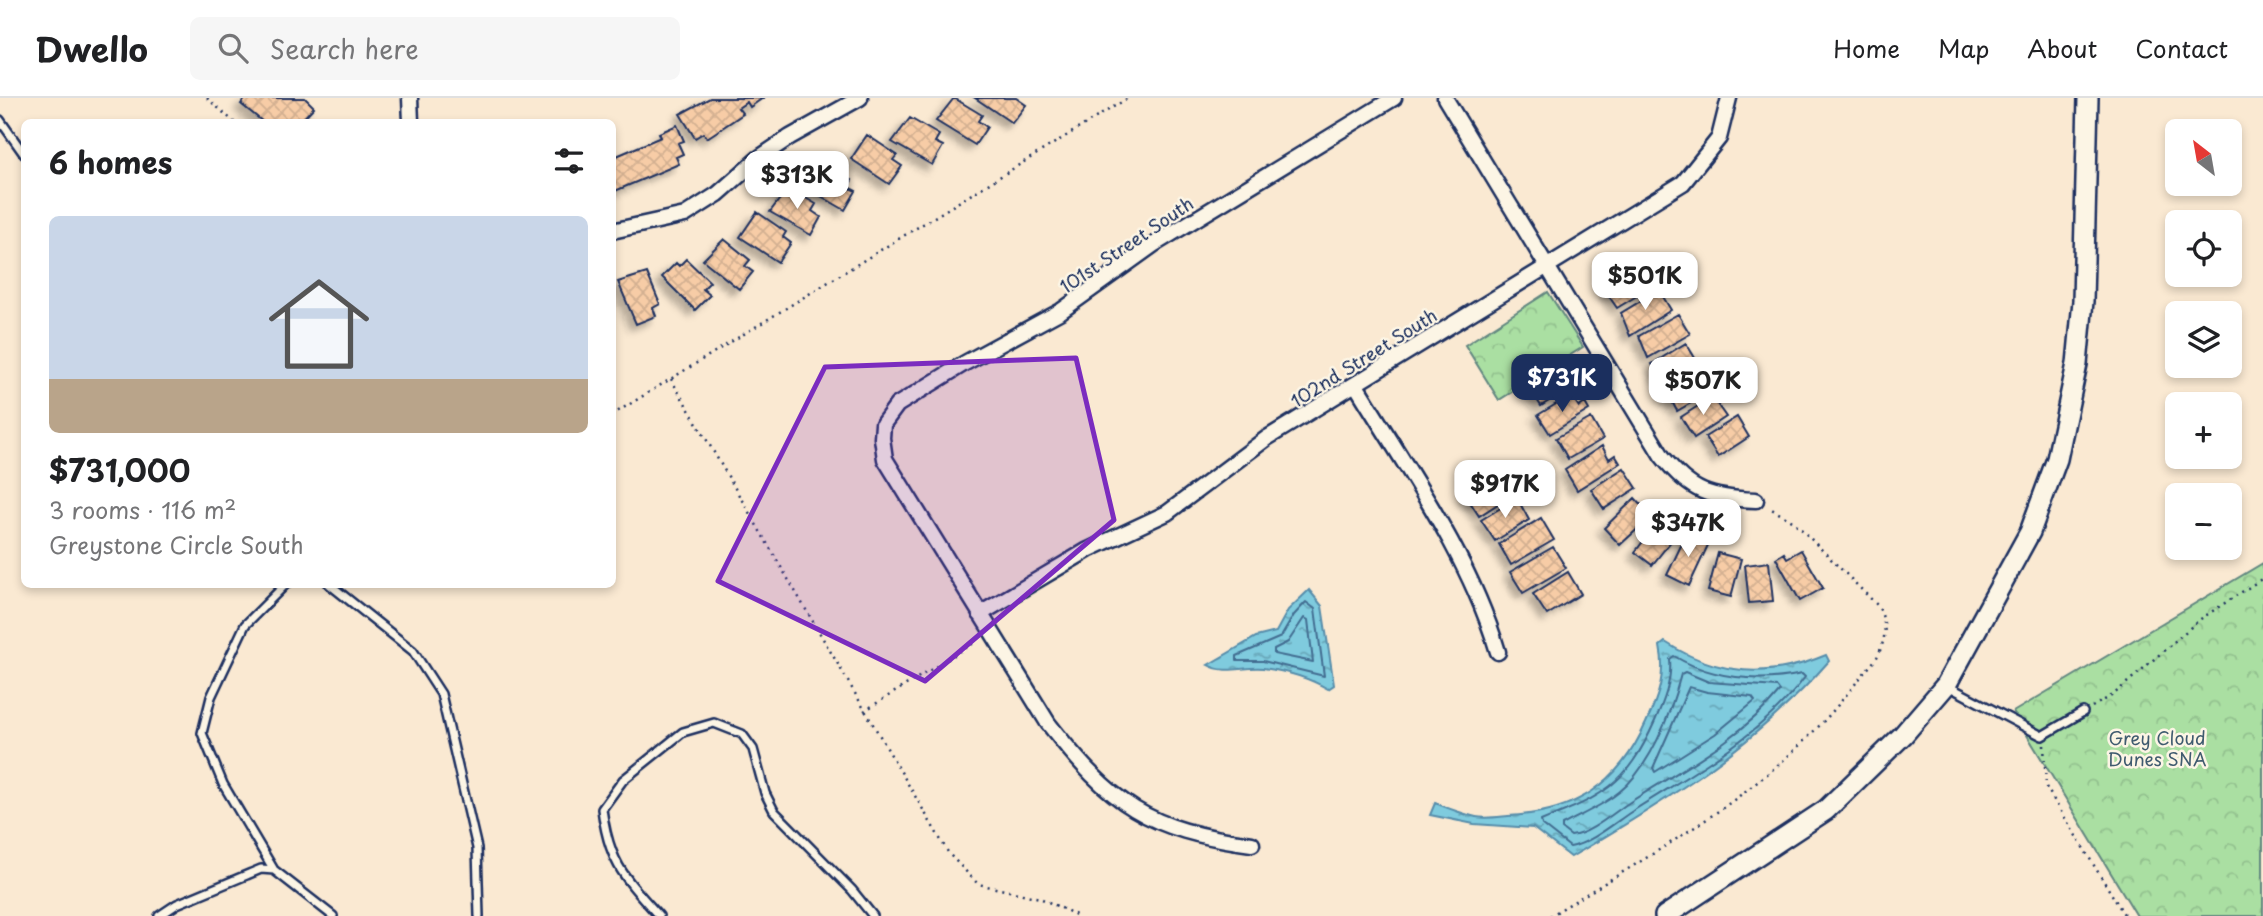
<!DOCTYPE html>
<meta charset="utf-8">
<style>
body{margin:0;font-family:"Playpen Sans",sans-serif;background:#f6f6f6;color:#202124;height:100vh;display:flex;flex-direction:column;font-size:26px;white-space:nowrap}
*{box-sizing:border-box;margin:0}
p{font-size:23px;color:#757577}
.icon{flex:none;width:38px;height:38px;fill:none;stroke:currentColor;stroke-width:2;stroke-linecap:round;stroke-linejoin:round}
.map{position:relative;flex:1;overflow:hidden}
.side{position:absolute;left:21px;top:21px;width:595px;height:469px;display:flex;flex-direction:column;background:#fff;border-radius:10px;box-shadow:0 4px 10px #0003}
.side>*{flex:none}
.needle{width:46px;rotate:329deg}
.fabs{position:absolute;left:2165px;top:21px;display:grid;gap:14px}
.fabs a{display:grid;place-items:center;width:77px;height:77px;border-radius:10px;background:#fff;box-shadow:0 4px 10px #0003;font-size:35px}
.price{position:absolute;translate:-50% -60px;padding:0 16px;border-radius:14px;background:#fff;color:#222;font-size:23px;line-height:46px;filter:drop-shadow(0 2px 4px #0008)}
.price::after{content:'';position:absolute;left:50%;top:42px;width:21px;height:16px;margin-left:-10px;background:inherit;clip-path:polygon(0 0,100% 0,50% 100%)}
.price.selected{background:#1b2f5e;color:#fff}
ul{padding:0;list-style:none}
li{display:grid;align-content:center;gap:14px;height:371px;padding:0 28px}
li span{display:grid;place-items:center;height:217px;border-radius:10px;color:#555}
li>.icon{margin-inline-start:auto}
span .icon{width:126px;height:126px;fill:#fffc;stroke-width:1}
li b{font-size:30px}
h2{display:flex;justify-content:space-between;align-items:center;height:84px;padding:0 28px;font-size:30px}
header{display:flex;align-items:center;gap:42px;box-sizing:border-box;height:98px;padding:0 35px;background:#fff;border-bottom:2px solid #e0e0e0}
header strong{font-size:33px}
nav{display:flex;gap:38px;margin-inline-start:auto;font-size:24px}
.search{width:490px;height:63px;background:#f6f6f6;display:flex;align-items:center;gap:18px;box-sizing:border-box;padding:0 24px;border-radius:10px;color:#757577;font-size:26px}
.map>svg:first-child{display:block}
.park{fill:url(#park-crowns);stroke:#628780;stroke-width:2}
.water{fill:url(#water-ripples);stroke:#578dab;stroke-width:2}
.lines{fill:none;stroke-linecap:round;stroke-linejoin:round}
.shore{stroke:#436d91;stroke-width:2}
.building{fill:url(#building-cross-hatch);stroke:#1b2f5e;stroke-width:2;filter:url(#shadow)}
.lane-casing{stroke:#1b2f5e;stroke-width:12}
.street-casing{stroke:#1b2f5e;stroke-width:19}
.secondary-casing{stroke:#1b2f5e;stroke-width:24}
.path{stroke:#1b2f5e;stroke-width:2.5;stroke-dasharray:2 5;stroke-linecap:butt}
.lane{stroke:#fcf5e5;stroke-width:7}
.street{stroke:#fcf5e5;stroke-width:14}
.secondary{stroke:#fcf5e5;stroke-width:19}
.marked{fill:#7b2cbf;fill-opacity:0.2;stroke:#7b2cbf;stroke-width:5;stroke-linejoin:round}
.labels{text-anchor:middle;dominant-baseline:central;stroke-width:5;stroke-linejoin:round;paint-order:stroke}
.street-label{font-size:18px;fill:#1b2f5e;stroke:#fcf5e5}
.park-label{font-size:18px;fill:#3f5b6f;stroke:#fcf5e5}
</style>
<header>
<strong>Dwello</strong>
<div class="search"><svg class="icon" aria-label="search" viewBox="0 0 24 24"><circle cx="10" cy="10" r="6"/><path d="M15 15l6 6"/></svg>Search here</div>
<nav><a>Home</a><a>Map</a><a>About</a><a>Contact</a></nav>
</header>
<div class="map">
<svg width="2263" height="818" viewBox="0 0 2263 818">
<defs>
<pattern id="park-crowns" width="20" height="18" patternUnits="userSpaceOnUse" patternTransform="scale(1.75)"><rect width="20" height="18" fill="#aadfa2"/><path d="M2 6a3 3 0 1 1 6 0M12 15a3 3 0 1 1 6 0" fill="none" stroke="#92c08e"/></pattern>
<pattern id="water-ripples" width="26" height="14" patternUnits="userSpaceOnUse" patternTransform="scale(1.75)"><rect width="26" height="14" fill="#7fcbde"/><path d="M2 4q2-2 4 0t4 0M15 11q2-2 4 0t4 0" fill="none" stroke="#67a5b7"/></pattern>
<pattern id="building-cross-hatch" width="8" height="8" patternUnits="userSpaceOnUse" patternTransform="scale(1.75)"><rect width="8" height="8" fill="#f7cca6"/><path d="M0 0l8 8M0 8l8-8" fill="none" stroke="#d3b091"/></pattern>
<filter id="shadow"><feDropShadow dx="-6" dy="6" stdDeviation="3.5" flood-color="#0004"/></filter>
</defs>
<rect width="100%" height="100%" fill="#fae9d2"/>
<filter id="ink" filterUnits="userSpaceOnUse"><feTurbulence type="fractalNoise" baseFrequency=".0143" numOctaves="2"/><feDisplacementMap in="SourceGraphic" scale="14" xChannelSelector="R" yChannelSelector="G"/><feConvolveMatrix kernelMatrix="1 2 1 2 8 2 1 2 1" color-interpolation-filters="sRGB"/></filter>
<g filter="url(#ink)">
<path class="park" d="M 1548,194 L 1583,249 L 1499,302 L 1465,247 Z
M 2263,465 L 2263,818 L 2137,818 L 2013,614 Z"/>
<path class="water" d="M 1309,492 L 1322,508 L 1334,587 L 1328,591 C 1309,580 1285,573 1263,570 C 1244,568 1226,577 1208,567 L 1256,539 L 1276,534 L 1288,512 Z
M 1665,544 C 1718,578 1769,581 1826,557 L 1829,563 C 1755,648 1668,702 1571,759 L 1533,730 L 1474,726 L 1430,717 L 1435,705 C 1448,710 1462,716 1476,719 C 1486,721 1498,719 1508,718 C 1575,715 1619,686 1646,625 C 1659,597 1666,578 1660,548 Z"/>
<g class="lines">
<path class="shore" d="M 1306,504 L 1315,511 L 1324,578 L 1263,563 L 1237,563 L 1237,558 L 1281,539 L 1294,517 Z
M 1304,520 L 1308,522 L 1313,564 L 1274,556 L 1274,551 L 1288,544 Z
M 1674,558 C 1712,581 1759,585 1802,576 L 1805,579 C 1762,638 1690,676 1631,714 C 1613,726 1591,745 1570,749 L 1542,727 L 1541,723 C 1603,698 1626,688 1655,623 C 1664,603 1672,583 1670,561 Z
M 1685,574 L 1709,584 L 1777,589 L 1780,593 C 1741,641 1678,673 1627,706 C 1611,717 1589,736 1571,738 L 1562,731 L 1562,727 C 1584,715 1609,705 1627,687 C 1654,659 1671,614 1681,576 Z
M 1689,589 L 1707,594 L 1752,599 L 1755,603 L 1715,636 L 1655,674 L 1653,670 Z"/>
</g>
<path class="building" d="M 246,0 L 305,0 L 314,9 L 300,24 L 263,24 L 241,6 Z
M 710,0 L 763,0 L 750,9 L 747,4 L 738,10 L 743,16 L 707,40 L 703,35 L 695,40 L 680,16 Z
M 954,0 L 982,17 L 978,23 L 987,29 L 975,47 L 936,23 Z
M 975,0 L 1016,0 L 1026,7 L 1012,25 Z
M 910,20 L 939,37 L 935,44 L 943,48 L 932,67 L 892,44 Z
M 677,27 L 684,43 L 678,45 L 683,56 L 676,59 L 679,66 L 615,93 L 612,60 L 661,39 L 659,35 Z
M 867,37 L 897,57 L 893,62 L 902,68 L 889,86 L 851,61 Z
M 823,65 L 852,82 L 848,89 L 856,93 L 845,112 L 805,89 L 814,73 L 818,75 Z
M 788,90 L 816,106 L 812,113 L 821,119 L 811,137 L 770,114 Z
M 757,114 L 786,134 L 783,139 L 791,145 L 778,164 L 740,139 Z
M 724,141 L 750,162 L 745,168 L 753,174 L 739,191 L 703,162 Z
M 686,161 L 710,184 L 703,191 L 710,197 L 695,212 L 662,179 L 676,165 L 679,168 Z
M 1644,166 L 1656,186 L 1617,210 L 1604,191 Z
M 647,175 L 660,206 L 653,210 L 656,218 L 636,226 L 618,184 Z
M 1659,192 L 1671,212 L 1630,238 L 1621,215 Z
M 1678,216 L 1690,236 L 1648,260 L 1639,238 Z
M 1686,245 L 1698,265 L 1664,286 L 1652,266 Z
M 1562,267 L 1574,287 L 1541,308 L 1528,287 Z
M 1706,269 L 1718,289 L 1677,313 L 1666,292 Z
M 1571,297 L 1579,309 L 1585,305 L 1589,312 L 1550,336 L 1538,317 Z
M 1712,299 L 1726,319 L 1694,340 L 1681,319 Z
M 1737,319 L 1749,339 L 1718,359 L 1705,339 Z
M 1591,320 L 1603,341 L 1568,361 L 1556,340 Z
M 1602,348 L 1609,361 L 1615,357 L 1620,365 L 1577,392 L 1565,372 Z
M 1508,370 L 1521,391 L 1479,418 L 1465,396 Z
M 1624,370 L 1637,390 L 1604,411 L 1591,391 Z
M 1517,400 L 1529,422 L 1495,443 L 1481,422 Z
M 1635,400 L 1645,411 L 1649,407 L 1656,414 L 1620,447 L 1604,430 Z
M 1541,420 L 1554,442 L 1511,467 L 1499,446 Z
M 1658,424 L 1668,432 L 1672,426 L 1680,432 L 1652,467 L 1635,454 Z
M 1687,435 L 1709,445 L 1689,488 L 1667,477 Z
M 1553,449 L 1566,470 L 1523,495 L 1510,474 Z
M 1801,452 L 1823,490 L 1800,503 L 1776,460 L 1784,455 L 1787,460 Z
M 1718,455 L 1741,461 L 1731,499 L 1708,493 Z
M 1769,464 L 1773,503 L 1749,505 L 1745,467 Z
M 1568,474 L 1581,496 L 1547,517 L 1533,496 Z"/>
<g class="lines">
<defs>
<path id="lane" d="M 0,22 L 24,56
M 329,486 L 413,553 L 441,596 L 477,750 L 479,818
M 1946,587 L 2042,638 L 2083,614
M 274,772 L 223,686 L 202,635 L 211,599 L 245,527 L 286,486
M 159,818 L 177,806 L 261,771 L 274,772 L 333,818
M 659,818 C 624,779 609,765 602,711 L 623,682 L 683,634 L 714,625 L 742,636 L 753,651 L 765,695 L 774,713 L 852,792 L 873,818"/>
<path id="street" d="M 410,0 L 411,24
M 1445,0 L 1662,358 C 1691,395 1710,400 1756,402
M 612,133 L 685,117 L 718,96 L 759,60 L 790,39 L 860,0
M 1356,287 C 1408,373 1469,457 1498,554
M 980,516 L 1088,452 L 1167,415 L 1267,340 L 1683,85 L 1719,40 L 1729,0
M 1252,746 C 1147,732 1112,707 1048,625 L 885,361 L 882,340 L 883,326 L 897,307 L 965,265 L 1061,213 L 1153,147 L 1394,0"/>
<path id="secondary" d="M 1665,818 L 1826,712 L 1903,637 L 1946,587 L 2030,434 L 2057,361 L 2077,266 L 2083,203 L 2088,0"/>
</defs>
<use href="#lane" class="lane-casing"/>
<use href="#street" class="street-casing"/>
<use href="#secondary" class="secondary-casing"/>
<path class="path" d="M 207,0 L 234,24
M 671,281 L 949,756 L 978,786 L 1040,800 L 1078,818
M 612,317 L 1128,0
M 2092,609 L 2113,597 L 2199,522 L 2263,480
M 864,613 L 977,543
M 2044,647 L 2046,689 L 2125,818
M 1550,818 C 1641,762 1738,711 1813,634 C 1836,612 1855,585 1876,561 C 1886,542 1888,527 1878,508 L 1794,424 L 1768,409"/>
<use href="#lane" class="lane"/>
<use href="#street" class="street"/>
<use href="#secondary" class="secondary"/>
</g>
</g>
<path class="marked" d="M 1076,260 L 1114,422 L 925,583 L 718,483 L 825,269 Z"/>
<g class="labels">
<g class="street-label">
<text transform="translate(1126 146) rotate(-34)">101st Street South</text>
<text transform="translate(1363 259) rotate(-32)">102nd Street South</text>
</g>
<g class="park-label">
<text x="2157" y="639">Grey Cloud<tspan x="2157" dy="21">Dunes SNA</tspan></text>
</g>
</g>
</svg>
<div class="fabs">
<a><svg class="needle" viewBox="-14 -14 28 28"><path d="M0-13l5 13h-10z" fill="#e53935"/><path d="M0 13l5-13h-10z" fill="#757577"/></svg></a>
<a><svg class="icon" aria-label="locate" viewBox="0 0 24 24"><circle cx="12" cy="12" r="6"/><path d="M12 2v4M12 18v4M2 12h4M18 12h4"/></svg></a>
<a><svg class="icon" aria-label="layers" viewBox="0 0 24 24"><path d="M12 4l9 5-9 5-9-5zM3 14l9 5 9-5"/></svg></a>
<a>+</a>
<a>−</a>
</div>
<b class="price" style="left:797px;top:113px">$313K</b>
<b class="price" style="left:1645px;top:214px">$501K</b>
<b class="price selected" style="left:1562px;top:316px">$731K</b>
<b class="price" style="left:1703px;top:319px">$507K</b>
<b class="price" style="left:1505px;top:422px">$917K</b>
<b class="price" style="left:1688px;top:461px">$347K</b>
<section class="side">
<h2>6 homes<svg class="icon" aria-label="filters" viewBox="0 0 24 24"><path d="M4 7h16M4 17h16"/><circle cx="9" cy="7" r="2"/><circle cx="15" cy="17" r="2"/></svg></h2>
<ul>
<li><span style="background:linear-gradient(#c9d6e8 75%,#b9a48a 0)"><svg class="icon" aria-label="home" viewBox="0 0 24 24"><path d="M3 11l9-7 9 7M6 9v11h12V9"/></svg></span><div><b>$731,000</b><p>3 rooms · 116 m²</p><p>Greystone Circle South</p></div></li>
</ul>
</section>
</div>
